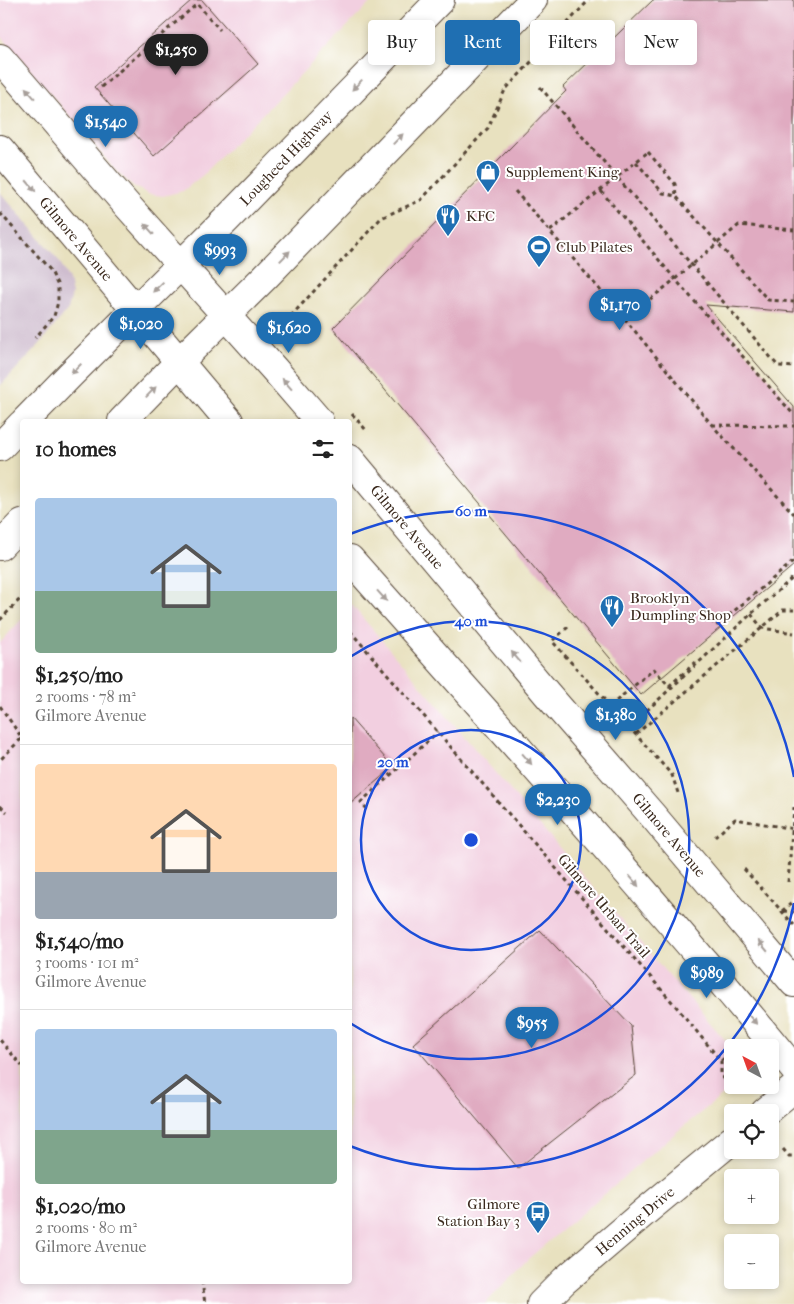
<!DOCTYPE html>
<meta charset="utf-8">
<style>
body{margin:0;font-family:"IM FELL French Canon",serif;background:#f6f6f6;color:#222;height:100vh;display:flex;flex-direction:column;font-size:19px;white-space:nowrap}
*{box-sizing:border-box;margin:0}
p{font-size:16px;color:#767676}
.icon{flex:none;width:28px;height:28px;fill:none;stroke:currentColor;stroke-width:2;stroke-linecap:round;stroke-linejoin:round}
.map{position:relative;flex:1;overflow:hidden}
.details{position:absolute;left:20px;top:419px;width:332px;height:865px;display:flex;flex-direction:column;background:#fff;border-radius:5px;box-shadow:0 2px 8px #0003}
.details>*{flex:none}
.top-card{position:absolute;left:368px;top:20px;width:351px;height:45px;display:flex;gap:10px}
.needle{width:32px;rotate:319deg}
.controls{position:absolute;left:724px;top:1039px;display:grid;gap:10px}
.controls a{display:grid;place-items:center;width:55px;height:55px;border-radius:5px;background:#fff;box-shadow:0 2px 8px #0003;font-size:25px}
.price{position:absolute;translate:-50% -42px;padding:0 11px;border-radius:18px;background:#1f6fb2;color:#fff;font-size:16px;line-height:32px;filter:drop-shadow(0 1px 2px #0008)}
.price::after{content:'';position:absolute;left:50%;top:30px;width:15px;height:11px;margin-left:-8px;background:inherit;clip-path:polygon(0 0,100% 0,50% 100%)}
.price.active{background:#222;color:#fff}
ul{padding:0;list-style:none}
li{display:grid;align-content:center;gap:10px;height:265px;padding:0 15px}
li+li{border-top:1px solid #e0e0e0}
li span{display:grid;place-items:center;height:155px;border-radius:5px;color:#555}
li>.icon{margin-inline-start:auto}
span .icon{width:90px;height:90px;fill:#fffc;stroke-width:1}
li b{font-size:21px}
h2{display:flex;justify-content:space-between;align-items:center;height:60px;padding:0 15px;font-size:21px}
.pill{padding:0 18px;border-radius:5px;background:#fff;box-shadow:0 2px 8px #0003;font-size:18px;line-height:45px}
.pill.active{background:#1f6fb2;color:#fff}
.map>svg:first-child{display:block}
.built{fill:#f2cfe0}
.industrial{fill:#cfbdcf}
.building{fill:#e0abc1}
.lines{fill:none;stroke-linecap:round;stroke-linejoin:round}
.secondary-casing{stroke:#554536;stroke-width:30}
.primary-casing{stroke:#554536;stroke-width:30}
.path{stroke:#554536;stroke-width:3;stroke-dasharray:4 4;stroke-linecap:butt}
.secondary{stroke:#fff;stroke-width:28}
.primary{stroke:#fff;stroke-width:28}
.path-bridge{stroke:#554536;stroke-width:3;stroke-dasharray:4 4;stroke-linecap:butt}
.oneway{fill:#a79f9a}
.ring{fill:none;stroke:#1d4ed8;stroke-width:2.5}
.labels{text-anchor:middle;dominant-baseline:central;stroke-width:4;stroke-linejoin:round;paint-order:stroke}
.street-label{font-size:15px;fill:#3b2a1e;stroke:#fff}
.poi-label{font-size:15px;fill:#3b2a1e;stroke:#fff;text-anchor:start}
.centre{fill:#1d4ed8;stroke:#fff;stroke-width:2.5}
.ring-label{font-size:15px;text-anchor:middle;font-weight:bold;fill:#1d4ed8;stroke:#fff;stroke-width:4;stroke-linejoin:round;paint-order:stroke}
</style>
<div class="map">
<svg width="794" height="1304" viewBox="0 0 794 1304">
<rect width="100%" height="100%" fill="#fff"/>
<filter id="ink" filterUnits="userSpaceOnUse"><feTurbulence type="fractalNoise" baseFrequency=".02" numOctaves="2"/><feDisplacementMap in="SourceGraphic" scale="10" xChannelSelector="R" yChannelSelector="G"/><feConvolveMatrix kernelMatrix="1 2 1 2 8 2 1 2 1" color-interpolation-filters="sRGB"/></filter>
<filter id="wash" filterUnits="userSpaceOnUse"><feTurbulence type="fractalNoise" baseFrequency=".0096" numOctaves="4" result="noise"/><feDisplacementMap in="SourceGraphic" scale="20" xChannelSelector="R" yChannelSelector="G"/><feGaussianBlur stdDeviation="1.12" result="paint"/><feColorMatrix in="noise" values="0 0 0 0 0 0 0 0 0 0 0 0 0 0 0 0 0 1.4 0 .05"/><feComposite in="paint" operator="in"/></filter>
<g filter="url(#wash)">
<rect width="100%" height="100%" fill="#e8e1bf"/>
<path class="built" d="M 0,0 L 373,0 L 203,175 L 183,191 L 163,196 L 148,194 L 135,187 L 119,174 L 0,35 Z
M 350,603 L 670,977 L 726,1041 L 732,1053 L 732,1077 L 724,1094 L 679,1130 L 528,1259 L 485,1304 L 0,1304 L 0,643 L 22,619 L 22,1281 L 350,1281 Z"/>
<path class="industrial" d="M 0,192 L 60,262 L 69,280 L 72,294 L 68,309 L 40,344 L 0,386 Z"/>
<g id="blocks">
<path class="building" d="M 192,0 L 202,0 L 258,64 L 154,156 L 94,87 Z
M 653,0 L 794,0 L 794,312 L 706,305 L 794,407 L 794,565 L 641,695 L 333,328 L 566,91 L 563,87 Z
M 350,718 L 393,767 L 350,804 Z
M 540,930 L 631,1026 L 636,1075 L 518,1168 L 413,1044 Z"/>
</g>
</g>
<g filter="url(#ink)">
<use href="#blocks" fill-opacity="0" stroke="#554536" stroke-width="1"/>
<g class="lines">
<defs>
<path id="secondary" d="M 0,58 L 125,203 L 274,369 L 319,421
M 0,149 L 229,421
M 350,459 L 547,694 L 653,816 L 794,983
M 350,559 C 500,728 651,895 794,1069
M 765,1112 L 794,1088
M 541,1304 L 564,1281 L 647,1210 L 732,1140"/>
<path id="primary" d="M 25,421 L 70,375 L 227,219 L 440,0
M 122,421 L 179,362 L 265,277 L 533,0
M 0,447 L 22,424
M 0,546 L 22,523"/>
</defs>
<use href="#secondary" class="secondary-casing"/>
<use href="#primary" class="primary-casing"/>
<path class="path" d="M 101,87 L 197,4 L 220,30
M 540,87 L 778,366 L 794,367
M 648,152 L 675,184 L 676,196
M 636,162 L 663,193 L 676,196 L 768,300 L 794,302
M 515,191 L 625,319 L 712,425 L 794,514
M 601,191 L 675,279 L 794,415
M 0,213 L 51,271 L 58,286 L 58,302 L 54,316 L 35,338
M 280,328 L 381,218 L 421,200 L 488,128 L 505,90 L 589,0
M 352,414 L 366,430
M 712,425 L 794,426
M 706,614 L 716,626 L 794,561
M 0,620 L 22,597
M 568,627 L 552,641 L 672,775 L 678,793
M 350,631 L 679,1010 L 721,1061 L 721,1075 L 731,1087
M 0,706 L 22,738 L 0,760
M 610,706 L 654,669 L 669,686 L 696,662
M 629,727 L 751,614 L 794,577
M 636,734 L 783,610 L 794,610
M 0,806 L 7,812
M 367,809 L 361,802 L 438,732
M 715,837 L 735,819 L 794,829
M 744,869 L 794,925
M 788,882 L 794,807
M 782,911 L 794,901
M 783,911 L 794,912
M 0,1040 L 22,1066
M 721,1061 L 732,1051
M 783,1149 L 789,1156 L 794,1156
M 202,1281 L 205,1304"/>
<use href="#secondary" class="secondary"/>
<use href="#primary" class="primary"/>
<path class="path-bridge" d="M 550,231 L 648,152
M 625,319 L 668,285 L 739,225 L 794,230
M 751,614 L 762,628 L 794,633"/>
</g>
<defs><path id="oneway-solid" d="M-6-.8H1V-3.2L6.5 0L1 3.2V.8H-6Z" transform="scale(1.25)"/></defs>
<g class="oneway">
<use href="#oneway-solid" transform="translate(357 85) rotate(134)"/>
<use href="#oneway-solid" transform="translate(30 93) rotate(-131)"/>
<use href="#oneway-solid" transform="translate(398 139) rotate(-46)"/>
<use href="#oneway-solid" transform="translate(31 186) rotate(50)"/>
<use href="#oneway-solid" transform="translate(149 229) rotate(-132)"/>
<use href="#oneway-solid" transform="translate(285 256) rotate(-46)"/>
<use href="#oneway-solid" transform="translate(158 287) rotate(136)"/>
<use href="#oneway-solid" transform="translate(76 369) rotate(135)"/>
<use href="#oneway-solid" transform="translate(287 384) rotate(-131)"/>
<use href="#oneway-solid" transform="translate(151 392) rotate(-46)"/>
<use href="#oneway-solid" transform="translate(382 596) rotate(48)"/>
<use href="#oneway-solid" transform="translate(516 657) rotate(-130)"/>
<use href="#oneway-solid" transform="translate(527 759) rotate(49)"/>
<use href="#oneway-solid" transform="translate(634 881) rotate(49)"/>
<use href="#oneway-solid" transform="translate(763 946) rotate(-130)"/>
<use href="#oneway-solid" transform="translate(752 1019) rotate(48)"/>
</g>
</g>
<g class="ring">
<circle cx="471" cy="840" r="110"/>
<path d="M350 657A219 219 0 1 1 350 1023"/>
<path d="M794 903A329 329 0 0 1 350 1146M350 534A329 329 0 0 1 794 777"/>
</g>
<defs>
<symbol id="shop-pin" viewBox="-11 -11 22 30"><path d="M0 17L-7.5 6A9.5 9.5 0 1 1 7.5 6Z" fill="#1f6fb2" stroke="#fff"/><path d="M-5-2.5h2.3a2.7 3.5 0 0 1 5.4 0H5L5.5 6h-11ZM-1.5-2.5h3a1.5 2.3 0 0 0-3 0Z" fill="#fff"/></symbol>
<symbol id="restaurant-pin" viewBox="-11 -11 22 30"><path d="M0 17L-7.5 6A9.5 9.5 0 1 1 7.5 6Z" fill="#1f6fb2" stroke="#fff"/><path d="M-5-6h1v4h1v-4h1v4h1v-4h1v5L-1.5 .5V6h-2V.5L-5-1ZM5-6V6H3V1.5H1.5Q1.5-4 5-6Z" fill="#fff"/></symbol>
<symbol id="stadium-pin" viewBox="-11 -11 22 30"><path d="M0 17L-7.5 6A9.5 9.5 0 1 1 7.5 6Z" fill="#1f6fb2" stroke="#fff"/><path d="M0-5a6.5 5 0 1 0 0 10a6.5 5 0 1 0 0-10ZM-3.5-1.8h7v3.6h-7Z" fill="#fff"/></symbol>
<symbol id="bus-pin" viewBox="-11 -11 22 30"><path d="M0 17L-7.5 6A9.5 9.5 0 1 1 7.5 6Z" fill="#1f6fb2" stroke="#fff"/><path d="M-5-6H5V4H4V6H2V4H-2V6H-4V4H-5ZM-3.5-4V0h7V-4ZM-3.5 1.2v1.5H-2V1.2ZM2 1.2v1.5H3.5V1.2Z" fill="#fff"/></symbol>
</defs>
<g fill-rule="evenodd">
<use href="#shop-pin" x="474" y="158" width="28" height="38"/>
<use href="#restaurant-pin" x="434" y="202" width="28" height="38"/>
<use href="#stadium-pin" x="525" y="233" width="28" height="38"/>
<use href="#restaurant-pin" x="598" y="593" width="28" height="38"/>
<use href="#bus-pin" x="524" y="1199" width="28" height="38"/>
</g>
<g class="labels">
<g class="street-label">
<text transform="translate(286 158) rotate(-46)">Lougheed Highway</text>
<text transform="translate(76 239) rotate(50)">Gilmore Avenue</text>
<text transform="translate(407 527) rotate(50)">Gilmore Avenue</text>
<text transform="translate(669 835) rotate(50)">Gilmore Avenue</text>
<text transform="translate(604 906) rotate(49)">Gilmore Urban Trail</text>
<text transform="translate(635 1221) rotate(-40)">Henning Drive</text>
</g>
<g class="poi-label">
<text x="506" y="172">Supplement King</text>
<text x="466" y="216">KFC</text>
<text x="556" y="247">Club Pilates</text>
<text x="630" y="598">Brooklyn<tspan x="630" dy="17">Dumpling Shop</tspan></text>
<text x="520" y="1204" text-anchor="end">Gilmore<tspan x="520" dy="17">Station Bay 3</tspan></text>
</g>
</g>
<circle cx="471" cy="840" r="8" class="centre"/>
<g class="ring-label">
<text x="471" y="516">60 m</text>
<text x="471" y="626">40 m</text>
<text x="393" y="767">20 m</text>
</g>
</svg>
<div class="controls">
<a><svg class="needle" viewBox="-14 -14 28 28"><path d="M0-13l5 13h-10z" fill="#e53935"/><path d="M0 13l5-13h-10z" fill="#767676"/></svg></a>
<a><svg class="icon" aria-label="locate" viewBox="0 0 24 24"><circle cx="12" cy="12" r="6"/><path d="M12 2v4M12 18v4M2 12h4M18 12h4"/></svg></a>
<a>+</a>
<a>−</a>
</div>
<b class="price active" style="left:176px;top:76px">$1,250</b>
<b class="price" style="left:106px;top:148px">$1,540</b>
<b class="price" style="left:220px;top:276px">$993</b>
<b class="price" style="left:620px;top:331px">$1,170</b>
<b class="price" style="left:141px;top:350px">$1,020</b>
<b class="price" style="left:289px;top:354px">$1,620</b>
<b class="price" style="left:616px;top:741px">$1,380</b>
<b class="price" style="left:558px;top:826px">$2,230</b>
<b class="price" style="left:707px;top:999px">$989</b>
<b class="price" style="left:532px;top:1049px">$955</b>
<div class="top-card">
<a class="pill">Buy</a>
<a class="pill active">Rent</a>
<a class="pill">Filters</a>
<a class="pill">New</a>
</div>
<section class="details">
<h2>10 homes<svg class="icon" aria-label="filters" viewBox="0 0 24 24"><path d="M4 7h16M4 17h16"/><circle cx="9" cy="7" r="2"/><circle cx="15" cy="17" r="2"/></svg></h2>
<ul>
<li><span style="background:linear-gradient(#a9c7e8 60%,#7fa58c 0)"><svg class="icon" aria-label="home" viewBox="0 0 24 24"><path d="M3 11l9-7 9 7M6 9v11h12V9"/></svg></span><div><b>$1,250/mo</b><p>2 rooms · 78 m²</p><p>Gilmore Avenue</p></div></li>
<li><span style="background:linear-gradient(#ffd9b3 70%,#9aa5b1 0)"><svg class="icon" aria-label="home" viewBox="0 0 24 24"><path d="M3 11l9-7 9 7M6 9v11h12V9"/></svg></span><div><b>$1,540/mo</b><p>3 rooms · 101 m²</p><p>Gilmore Avenue</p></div></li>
<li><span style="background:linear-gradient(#a9c7e8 65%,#7fa58c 0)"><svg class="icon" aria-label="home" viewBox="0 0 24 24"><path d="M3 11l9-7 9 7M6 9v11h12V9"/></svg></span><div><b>$1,020/mo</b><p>2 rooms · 80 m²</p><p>Gilmore Avenue</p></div></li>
</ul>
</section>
</div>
